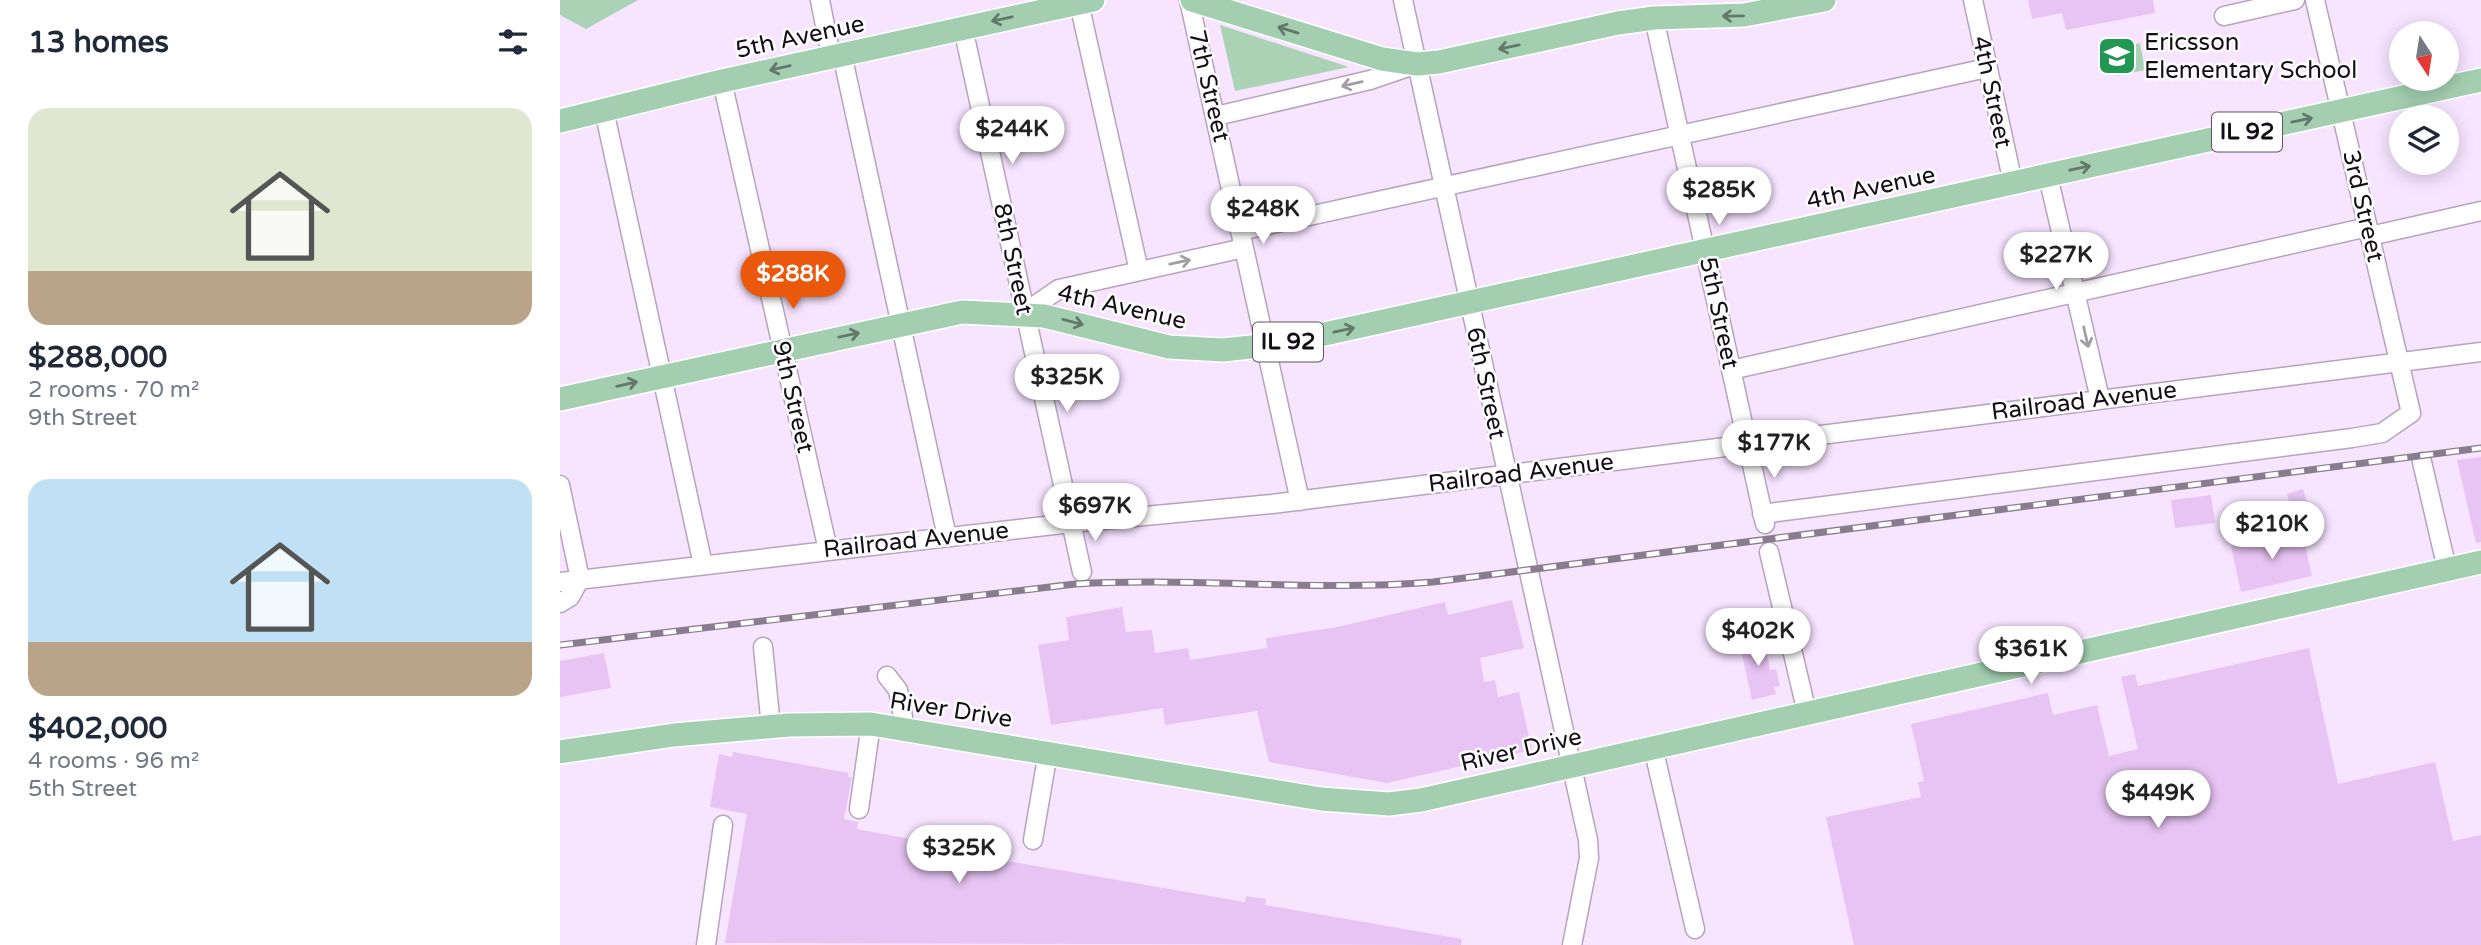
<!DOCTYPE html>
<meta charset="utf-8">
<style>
body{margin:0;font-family:"Varela Round",sans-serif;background:#f6f6f7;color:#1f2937;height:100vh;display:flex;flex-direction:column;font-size:26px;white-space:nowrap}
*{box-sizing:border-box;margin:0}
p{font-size:23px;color:#747a83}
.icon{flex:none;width:38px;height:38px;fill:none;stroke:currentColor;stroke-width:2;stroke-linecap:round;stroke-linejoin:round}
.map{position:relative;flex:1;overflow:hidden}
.panel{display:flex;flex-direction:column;background:#fff;width:560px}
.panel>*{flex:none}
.needle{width:46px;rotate:168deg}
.controls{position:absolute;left:1829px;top:21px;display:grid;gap:14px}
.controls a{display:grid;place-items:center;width:70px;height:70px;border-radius:50%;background:#fff;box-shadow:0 4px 18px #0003;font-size:35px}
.price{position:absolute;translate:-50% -60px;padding:0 16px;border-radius:24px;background:#fff;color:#222;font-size:23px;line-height:46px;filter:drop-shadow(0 2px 4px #0008)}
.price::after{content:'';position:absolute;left:50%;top:42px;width:21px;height:16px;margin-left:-10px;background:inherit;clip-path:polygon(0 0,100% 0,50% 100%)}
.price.current{background:#ea580c;color:#fff}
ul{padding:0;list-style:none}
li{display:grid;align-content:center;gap:14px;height:371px;padding:0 28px}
li span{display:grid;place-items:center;height:217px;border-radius:21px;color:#555}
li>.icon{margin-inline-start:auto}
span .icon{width:126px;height:126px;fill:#fffc;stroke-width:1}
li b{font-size:30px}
h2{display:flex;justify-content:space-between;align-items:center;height:84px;padding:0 28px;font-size:30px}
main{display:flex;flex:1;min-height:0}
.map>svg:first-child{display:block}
.green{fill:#acd2b5}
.building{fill:#e7c4f3}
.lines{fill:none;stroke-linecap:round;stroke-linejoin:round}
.minor-casing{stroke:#b6a4bd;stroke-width:21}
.major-casing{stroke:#fff;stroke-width:26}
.minor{stroke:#fff;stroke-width:18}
.major{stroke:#a3cfb0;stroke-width:23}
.rail-casing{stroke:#897c8e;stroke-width:7}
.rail{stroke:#fff;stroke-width:4.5;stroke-dasharray:13;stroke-linecap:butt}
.oneway{stroke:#63786b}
.oneway2{stroke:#a19fa2}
.labels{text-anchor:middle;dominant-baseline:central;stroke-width:5;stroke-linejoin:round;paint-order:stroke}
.shield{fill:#fff;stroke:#5b565d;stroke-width:2}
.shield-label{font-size:23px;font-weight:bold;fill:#150e17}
.street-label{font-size:24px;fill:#150e17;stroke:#fff}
.poi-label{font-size:24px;fill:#150e17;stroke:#fff;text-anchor:start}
</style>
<main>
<section class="panel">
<h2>13 homes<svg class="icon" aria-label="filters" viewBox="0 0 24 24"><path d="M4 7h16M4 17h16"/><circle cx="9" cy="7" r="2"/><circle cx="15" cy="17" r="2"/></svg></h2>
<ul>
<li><span style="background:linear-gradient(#dfe7d0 75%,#b9a48a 0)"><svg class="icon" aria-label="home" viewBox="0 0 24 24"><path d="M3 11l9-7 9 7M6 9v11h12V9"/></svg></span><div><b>$288,000</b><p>2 rooms · 70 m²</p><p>9th Street</p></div></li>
<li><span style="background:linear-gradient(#bfe0f5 75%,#b9a48a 0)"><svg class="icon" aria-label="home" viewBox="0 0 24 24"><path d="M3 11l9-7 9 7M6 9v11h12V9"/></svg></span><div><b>$402,000</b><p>4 rooms · 96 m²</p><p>5th Street</p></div></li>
</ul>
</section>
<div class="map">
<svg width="1921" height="945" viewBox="0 0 1921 945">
<rect width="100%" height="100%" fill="#f7e4ff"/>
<path class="green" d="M 0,0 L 78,0 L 26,29 L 0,15 Z
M 660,25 L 789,67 L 675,91 Z
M 1580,43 L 1585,70 L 1556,76 L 1551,51 Z"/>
<path class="building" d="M 1468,0 L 1593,0 L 1595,13 L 1506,30 L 1502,13 L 1472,19 Z
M 1921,457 L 1921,542 L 1916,543 L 1897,460 Z
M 1743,489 L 1748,505 L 1732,510 L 1727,494 Z
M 1651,495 L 1655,523 L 1615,528 L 1611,500 Z
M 1742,530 L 1752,576 L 1681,592 L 1671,546 Z
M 952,600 L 964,648 L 920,658 L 924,682 L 935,680 L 938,697 L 959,692 L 972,750 L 827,783 L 709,762 L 697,711 L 605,725 L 603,708 L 491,725 L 478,645 L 509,640 L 506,617 L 562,607 L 566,632 L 592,630 L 595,653 L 628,648 L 630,660 L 707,648 L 706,638 L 777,627 L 885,602 L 888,615 Z
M 1203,636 L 1210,670 L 1216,669 L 1220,686 L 1214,687 L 1216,694 L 1192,700 L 1179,641 Z
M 1749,648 L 1778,784 L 1875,762 L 1893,841 L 1921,835 L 1921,945 L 1294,945 L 1266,817 L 1361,797 L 1358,782 L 1364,781 L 1351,724 L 1488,693 L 1493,715 L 1537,705 L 1549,756 L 1578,749 L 1561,677 L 1575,674 L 1578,686 Z
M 44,653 L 51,688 L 0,697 L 0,661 Z
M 173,752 L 289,773 L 288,777 L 292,777 L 284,819 L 298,822 L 297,829 L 371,843 L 371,848 L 685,902 L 686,896 L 706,899 L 705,905 L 902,939 L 901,945 L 165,943 L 187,814 L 150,807 L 159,754 L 172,757 Z"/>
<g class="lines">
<defs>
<path id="minor" d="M 260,0 L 271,56
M 629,0 L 740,501
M 843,0 L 1028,840 L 1029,858 L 1012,945
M 1413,0 L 1453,183
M 519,3 L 579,271
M 1664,16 L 1735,0
M 1094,18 L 1205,524
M 403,28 L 522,572
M 282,54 L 387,537
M 162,81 L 268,550
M 44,110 L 143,565
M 656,116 L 810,80 L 857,64
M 1488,176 L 1540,399
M 680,231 L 1427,68
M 1810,236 L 1921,211
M 464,313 L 499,289 L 684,248
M 1171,370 L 1808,227
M 1862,462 L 1887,569
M 0,485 L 20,579 L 10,597 L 0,603
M 1202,514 L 1792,438 L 1822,433 L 1851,413 L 1755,0
M 1209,552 L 1247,713
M 0,582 L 511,523 L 712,504 L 1921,352
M 203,647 L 211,727
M 327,676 L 338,690 L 345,728
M 1093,747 L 1135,929
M 299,809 L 311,724
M 473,840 L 488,752
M 146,945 L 163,825"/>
<path id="major" d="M 632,0 L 822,59 L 857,64 L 879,62 L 1058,23 L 1094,18 L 1184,15 L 1264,0
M 0,121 L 162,81 L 533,0
M 0,399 L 402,312 L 484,316 L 609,347 L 663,350 L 719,344 L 1921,80
M 0,752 L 114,735 L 229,725 L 311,724 L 761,799 L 829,804 L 861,800 L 1921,562"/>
</defs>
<use href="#minor" class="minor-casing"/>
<use href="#major" class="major-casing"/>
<use href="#minor" class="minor"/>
<use href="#major" class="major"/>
<defs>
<path id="rail" d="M 0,645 L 515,584 C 635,577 754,592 873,582 L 1921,448"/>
</defs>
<use href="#rail" class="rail-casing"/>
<use href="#rail" class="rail"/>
</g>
<defs><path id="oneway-shaft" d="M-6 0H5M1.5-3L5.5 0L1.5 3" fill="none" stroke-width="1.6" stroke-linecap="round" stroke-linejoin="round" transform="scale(1.75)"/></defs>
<g class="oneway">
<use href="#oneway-shaft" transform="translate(1173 16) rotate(179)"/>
<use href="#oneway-shaft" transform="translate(442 19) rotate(168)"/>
<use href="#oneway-shaft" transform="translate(728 30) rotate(-163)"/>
<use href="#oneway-shaft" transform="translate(949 47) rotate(168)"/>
<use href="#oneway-shaft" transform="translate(220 68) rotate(167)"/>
<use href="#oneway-shaft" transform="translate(1742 120) rotate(-12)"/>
<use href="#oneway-shaft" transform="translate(1520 168) rotate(-12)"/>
<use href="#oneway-shaft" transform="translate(513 322) rotate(15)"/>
<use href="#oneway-shaft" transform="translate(784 330) rotate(-12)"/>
<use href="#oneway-shaft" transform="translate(289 335) rotate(-12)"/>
<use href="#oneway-shaft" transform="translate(67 384) rotate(-13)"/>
</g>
<g class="oneway2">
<use href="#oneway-shaft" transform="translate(792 84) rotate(167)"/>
<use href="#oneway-shaft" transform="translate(620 262) rotate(-12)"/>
<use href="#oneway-shaft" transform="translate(1526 337) rotate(77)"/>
</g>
<defs>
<symbol id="school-square" viewBox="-11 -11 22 22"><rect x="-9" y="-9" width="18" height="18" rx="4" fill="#219753" stroke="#fff"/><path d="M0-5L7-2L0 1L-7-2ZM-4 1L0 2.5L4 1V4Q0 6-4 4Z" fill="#fff"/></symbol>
</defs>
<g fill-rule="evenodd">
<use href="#school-square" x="1535" y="34" width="44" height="44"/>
</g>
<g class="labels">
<g class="shield">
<rect x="1652" y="112.5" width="70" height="39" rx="5"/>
<rect x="693" y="322.5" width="70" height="39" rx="5"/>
</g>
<g class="shield-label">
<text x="1687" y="132">IL 92</text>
<text x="728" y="342">IL 92</text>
</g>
<g class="street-label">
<text transform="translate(240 37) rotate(-12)">5th Avenue</text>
<text transform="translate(649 86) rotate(77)">7th Street</text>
<text transform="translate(1432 92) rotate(78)">4th Street</text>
<text transform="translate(1311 188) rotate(-12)">4th Avenue</text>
<text transform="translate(1803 206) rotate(77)">3rd Street</text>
<text transform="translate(453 259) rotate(78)">8th Street</text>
<text transform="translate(562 307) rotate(13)">4th Avenue</text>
<text transform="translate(1159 313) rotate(78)">5th Street</text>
<text transform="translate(926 383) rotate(78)">6th Street</text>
<text transform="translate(233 397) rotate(77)">9th Street</text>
<text transform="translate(1524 401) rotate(-7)">Railroad Avenue</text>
<text transform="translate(961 473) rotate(-7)">Railroad Avenue</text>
<text transform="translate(356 540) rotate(-6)">Railroad Avenue</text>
<text transform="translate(391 710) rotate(9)">River Drive</text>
<text transform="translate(961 750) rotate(-13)">River Drive</text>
</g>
<g class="poi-label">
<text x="1584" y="42">Ericsson<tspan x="1584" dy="28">Elementary School</tspan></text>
</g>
</g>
</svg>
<div class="controls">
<a><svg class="needle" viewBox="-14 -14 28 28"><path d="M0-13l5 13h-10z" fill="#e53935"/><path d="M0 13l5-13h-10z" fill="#747a83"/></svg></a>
<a><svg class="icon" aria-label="layers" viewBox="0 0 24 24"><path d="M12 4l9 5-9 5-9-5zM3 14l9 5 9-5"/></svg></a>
</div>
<b class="price" style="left:452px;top:166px">$244K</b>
<b class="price" style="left:1159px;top:227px">$285K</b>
<b class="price" style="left:703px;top:246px">$248K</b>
<b class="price" style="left:1496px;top:292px">$227K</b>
<b class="price current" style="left:233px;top:311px">$288K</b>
<b class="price" style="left:507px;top:414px">$325K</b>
<b class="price" style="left:1214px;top:480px">$177K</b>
<b class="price" style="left:535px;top:543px">$697K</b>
<b class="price" style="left:1712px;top:561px">$210K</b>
<b class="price" style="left:1198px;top:668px">$402K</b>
<b class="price" style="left:1471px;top:686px">$361K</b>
<b class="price" style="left:1598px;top:830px">$449K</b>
<b class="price" style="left:399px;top:885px">$325K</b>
</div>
</main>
